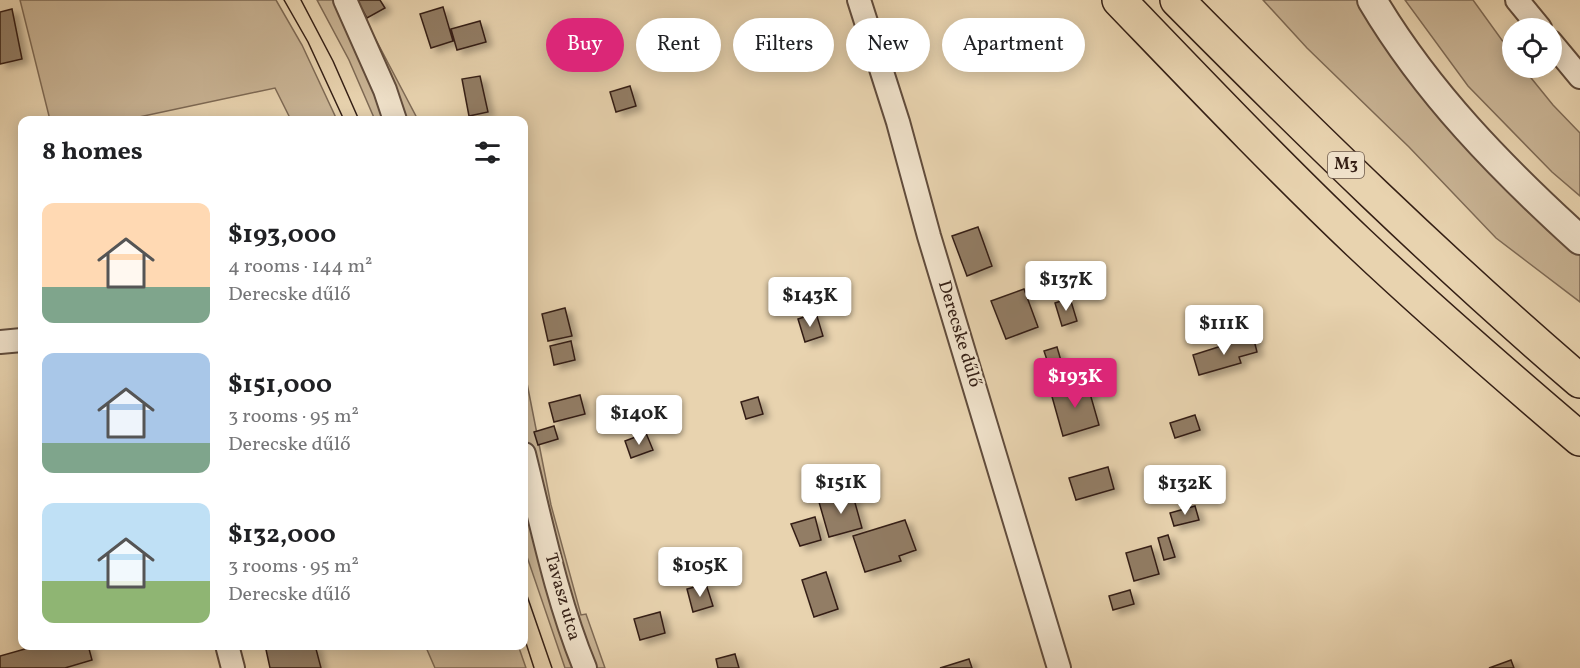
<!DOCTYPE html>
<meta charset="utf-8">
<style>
body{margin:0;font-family:Vollkorn,serif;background:#f6f6f6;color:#202124;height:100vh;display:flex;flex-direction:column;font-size:22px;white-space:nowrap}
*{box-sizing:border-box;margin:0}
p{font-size:20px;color:#757577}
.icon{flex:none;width:33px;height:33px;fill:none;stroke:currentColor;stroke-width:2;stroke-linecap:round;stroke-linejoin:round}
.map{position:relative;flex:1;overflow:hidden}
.side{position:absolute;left:18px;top:116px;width:510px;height:534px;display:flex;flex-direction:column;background:#fff;border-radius:12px;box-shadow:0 3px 15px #0003}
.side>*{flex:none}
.top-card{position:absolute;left:546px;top:18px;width:570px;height:54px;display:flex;gap:12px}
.buttons{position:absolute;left:1502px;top:18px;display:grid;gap:12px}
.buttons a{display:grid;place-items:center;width:60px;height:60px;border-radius:50%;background:#fff;box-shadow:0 3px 15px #0003;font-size:30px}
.price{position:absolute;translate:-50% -51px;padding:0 14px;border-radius:6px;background:#fff;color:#222;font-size:20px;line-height:39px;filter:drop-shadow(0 2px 3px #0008)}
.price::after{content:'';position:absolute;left:50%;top:36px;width:18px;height:14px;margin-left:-9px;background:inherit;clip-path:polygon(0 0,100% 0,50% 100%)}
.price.selected{background:#db2777;color:#fff}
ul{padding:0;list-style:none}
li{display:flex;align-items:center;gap:18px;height:150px;padding:0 24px}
li span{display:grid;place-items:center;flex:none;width:168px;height:120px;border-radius:12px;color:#555}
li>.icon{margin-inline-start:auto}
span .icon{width:72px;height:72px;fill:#fffc;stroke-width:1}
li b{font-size:26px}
h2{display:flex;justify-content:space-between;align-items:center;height:72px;padding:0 24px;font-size:26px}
.pill{padding:0 21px;border-radius:27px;background:#fff;box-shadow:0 3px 15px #0003;font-size:21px;line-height:54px}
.pill.selected{background:#db2777;color:#fff}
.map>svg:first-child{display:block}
.green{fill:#c9b495;stroke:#7e6a55;stroke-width:1.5}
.building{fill:#927d65;stroke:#341f15;stroke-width:1.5;filter:url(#shadow)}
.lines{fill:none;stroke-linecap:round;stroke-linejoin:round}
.minor-casing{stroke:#614c3c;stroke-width:26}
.tertiary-casing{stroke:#614c3c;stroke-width:32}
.motorway-casing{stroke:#341f15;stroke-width:36}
.minor{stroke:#f0e2cb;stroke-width:22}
.tertiary{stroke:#f0e2cb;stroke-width:28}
.motorway{stroke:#e8d3af;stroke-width:33}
.tram{stroke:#341f15;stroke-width:1.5}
.labels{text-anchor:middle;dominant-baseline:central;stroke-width:5;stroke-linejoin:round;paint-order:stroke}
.shield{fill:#f0e2cb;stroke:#6c5a4c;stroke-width:1.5}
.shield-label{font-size:16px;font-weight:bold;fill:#341f15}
.street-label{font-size:18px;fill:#341f15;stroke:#f0e2cb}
</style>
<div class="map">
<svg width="1580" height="668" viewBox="0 0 1580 668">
<defs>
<filter id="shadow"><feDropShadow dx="6" dy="4" stdDeviation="3" flood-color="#0004"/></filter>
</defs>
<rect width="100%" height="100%" fill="#e8d3af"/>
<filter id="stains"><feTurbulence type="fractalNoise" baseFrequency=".00333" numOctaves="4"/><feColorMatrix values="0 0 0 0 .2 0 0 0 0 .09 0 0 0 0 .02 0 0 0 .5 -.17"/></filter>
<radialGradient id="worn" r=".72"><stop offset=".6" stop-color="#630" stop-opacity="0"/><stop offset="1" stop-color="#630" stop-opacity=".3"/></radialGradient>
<path class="green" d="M 20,0 L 276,0 L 302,45 L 337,120 L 291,120 L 275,88 L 125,120 L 50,120 Z
M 317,0 L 355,0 L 418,120 L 375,120 L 349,60 Z
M 1263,0 L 1363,0 L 1580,249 L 1580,302 L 1496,238 L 1409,147 L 1307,48 Z
M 1405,0 L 1473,0 L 1512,54 L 1512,68 L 1523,68 L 1553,105 L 1580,133 L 1580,196 L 1552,172 L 1468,86 Z
M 524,368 L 551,505 L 581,615 L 586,614 L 605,668 L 565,668 L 524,548 Z
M 425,645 L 518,645 L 526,668 L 435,668 Z"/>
<path class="building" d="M 357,0 L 380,0 L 385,8 L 367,18 Z
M 443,7 L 453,41 L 431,48 L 420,14 Z
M 12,9 L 22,59 L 0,64 L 0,12 Z
M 480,21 L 486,42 L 457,50 L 451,29 Z
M 480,76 L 488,112 L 469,116 L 462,79 Z
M 630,86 L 636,106 L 616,112 L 610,92 Z
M 978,227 L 992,266 L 967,276 L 952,236 Z
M 1024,289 L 1038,327 L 1006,339 L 991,301 Z
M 1070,298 L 1077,321 L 1062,326 L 1055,303 Z
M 565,308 L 572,336 L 548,341 L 542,314 Z
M 816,313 L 823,336 L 805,342 L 798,319 Z
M 1253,336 L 1257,352 L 1239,357 L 1241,363 L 1199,375 L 1193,355 Z
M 571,341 L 575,360 L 554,365 L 550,346 Z
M 1057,347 L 1064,371 L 1052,375 L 1044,351 Z
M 1087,383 L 1099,425 L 1063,436 L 1051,393 Z
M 580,395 L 585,414 L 554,422 L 549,403 Z
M 758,397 L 763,414 L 746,419 L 741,402 Z
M 1195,415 L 1200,430 L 1175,438 L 1170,423 Z
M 554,426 L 558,439 L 538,445 L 534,432 Z
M 646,433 L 653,450 L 631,458 L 625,441 Z
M 1108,467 L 1114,489 L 1076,500 L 1069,478 Z
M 852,492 L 862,528 L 829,537 L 819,502 Z
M 1195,506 L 1199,520 L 1174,526 L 1170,513 Z
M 815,517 L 821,540 L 800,546 L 791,524 Z
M 905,520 L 916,550 L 899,556 L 901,561 L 865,572 L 853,536 Z
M 1168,535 L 1175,557 L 1164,560 L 1158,538 Z
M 1151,546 L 1159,574 L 1134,581 L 1126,553 Z
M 826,572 L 838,609 L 814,617 L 802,580 Z
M 706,584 L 713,606 L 693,612 L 687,589 Z
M 1130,590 L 1134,604 L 1113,610 L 1109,596 Z
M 660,612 L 665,633 L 640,640 L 634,619 Z
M 39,645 L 88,645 L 92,660 L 65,668 L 0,668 L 0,656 Z
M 265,645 L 315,645 L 321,668 L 270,668 Z
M 735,654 L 739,668 L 718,668 L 716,659 Z
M 969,659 L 972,668 L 940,668 Z
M 1511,660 L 1514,668 L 1489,668 Z"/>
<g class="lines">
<defs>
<path id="minor" d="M 345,0 L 385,90 L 395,120
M 859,0 L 898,122 L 929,236 L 1059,668
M 1517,0 L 1540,28
M 1551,42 L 1580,77
M 0,342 L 22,340
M 524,454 C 542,526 557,600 585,668
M 227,645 L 233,668"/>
<path id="tertiary" d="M 1372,0 C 1427,93 1501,168 1580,240"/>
<path id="motorway" d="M 1119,0 C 1198,82 1276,164 1359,243 C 1430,310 1505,375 1580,439
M 1177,0 C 1307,131 1440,261 1580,381"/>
</defs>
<use href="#minor" class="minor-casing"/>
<use href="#tertiary" class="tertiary-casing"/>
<use href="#motorway" class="motorway-casing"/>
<use href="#minor" class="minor"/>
<use href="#tertiary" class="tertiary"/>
<use href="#motorway" class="motorway"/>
<path class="tram" d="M 284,0 L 308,42 L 344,120
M 301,0 L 333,61 L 359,120
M 524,587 L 552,668
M 524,637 L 534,668"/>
</g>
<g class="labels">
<rect class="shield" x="1328" y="152" width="36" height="26" rx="4.5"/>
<g class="shield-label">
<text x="1346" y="165">M3</text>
</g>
<g class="street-label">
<text transform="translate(959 334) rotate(73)">Derecske dűlő</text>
<text transform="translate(562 597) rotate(74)">Tavasz utca</text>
</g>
</g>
<rect width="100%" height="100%" filter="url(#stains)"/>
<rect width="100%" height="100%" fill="url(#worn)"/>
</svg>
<div class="buttons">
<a><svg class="icon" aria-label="locate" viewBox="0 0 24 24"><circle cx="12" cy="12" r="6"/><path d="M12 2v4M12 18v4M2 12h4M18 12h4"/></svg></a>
</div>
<b class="price" style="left:1066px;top:312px">$137K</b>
<b class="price" style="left:810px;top:328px">$143K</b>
<b class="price" style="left:1224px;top:356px">$111K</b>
<b class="price selected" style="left:1075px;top:409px">$193K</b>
<b class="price" style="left:639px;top:446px">$140K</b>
<b class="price" style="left:841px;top:515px">$151K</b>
<b class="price" style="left:1185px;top:516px">$132K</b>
<b class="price" style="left:700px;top:598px">$105K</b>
<div class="top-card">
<a class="pill selected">Buy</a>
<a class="pill">Rent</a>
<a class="pill">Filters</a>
<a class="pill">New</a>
<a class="pill">Apartment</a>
</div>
<section class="side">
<h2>8 homes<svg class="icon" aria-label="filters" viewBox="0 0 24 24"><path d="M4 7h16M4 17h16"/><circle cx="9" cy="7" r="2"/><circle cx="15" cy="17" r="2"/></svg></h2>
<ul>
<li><span style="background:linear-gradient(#ffd9b3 70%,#7fa58c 0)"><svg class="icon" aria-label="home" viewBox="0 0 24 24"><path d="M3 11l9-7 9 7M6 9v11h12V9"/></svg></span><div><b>$193,000</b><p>4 rooms · 144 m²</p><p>Derecske dűlő</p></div></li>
<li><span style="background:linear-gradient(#a9c7e8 75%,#7fa58c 0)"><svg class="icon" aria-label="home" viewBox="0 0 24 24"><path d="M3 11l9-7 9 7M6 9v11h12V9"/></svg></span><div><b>$151,000</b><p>3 rooms · 95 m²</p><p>Derecske dűlő</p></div></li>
<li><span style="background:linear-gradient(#bfe0f5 65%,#8fb573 0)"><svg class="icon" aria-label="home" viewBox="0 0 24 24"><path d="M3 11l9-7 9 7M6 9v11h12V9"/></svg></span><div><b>$132,000</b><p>3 rooms · 95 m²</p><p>Derecske dűlő</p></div></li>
</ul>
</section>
</div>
